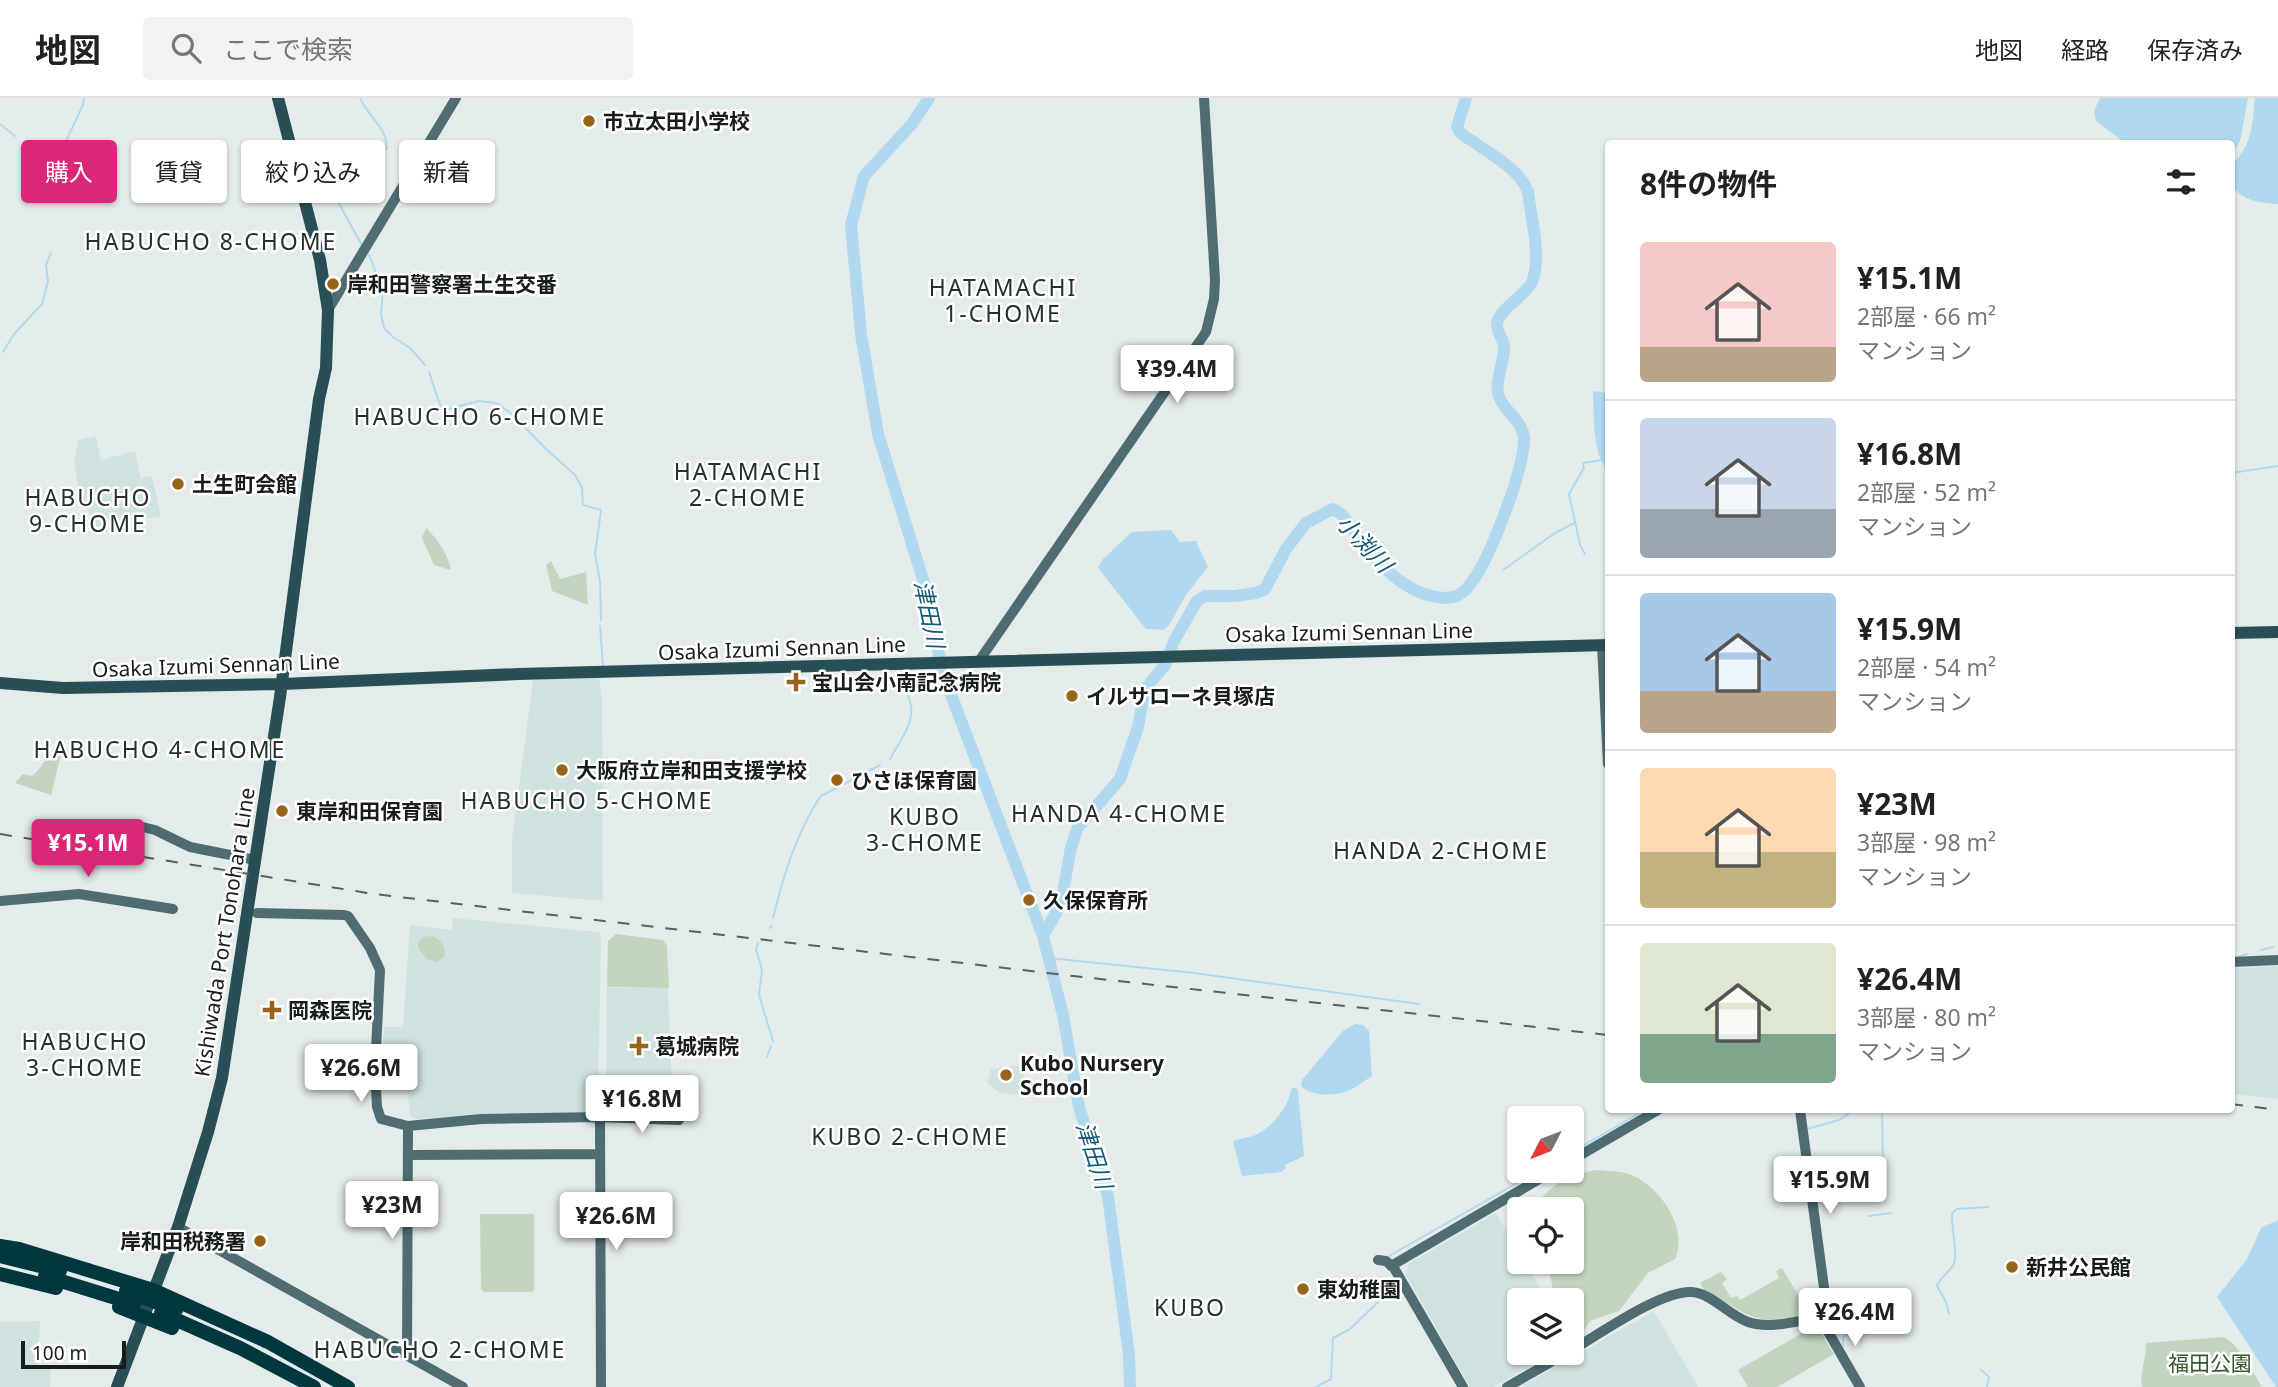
<!DOCTYPE html>
<html lang="ja">
<meta charset="utf-8">
<style>
body{margin:0;font-family:"Noto Sans","Noto Sans JP",sans-serif;background:#f2f2f2;color:#222;height:100vh;display:flex;flex-direction:column;font-size:26px;white-space:nowrap}
*{box-sizing:border-box;margin:0}
p{font-size:23px;color:#767676}
.icon{flex:none;width:38px;height:38px;fill:none;stroke:currentColor;stroke-width:2;stroke-linecap:round;stroke-linejoin:round}
.map{position:relative;flex:1;overflow:hidden}
.drawer{position:absolute;left:1605px;top:42px;width:630px;height:973px;display:flex;flex-direction:column;background:#fff;border-radius:7px;box-shadow:0 2px 5px #0004}
.drawer>*{flex:none}
.guide{position:absolute;left:21px;top:42px;width:665px;height:63px;display:flex;gap:14px}
.needle{width:46px;rotate:228deg}
.buttons{position:absolute;left:1507px;top:1008px;display:grid;gap:14px}
.buttons a{display:grid;place-items:center;width:77px;height:77px;border-radius:7px;background:#fff;box-shadow:0 2px 5px #0004;font-size:35px}
.scale{position:absolute;left:21px;bottom:18px;width:105px;box-sizing:border-box;padding-left:7px;border:4px solid #191c1c;border-top:0;font-size:19px;line-height:24px;white-space:nowrap;color:#191c1c;-webkit-text-stroke:5px #fff;paint-order:stroke}
.price{position:absolute;translate:-50% -60px;padding:0 16px;border-radius:7px;background:#fff;color:#222;font-size:23px;line-height:46px;filter:drop-shadow(0 2px 4px #0008)}
.price::after{content:'';position:absolute;left:50%;top:42px;width:21px;height:16px;margin-left:-10px;background:inherit;clip-path:polygon(0 0,100% 0,50% 100%)}
.price.current{background:#db2777;color:#fff}
ul{padding:0;list-style:none}
li{display:flex;align-items:center;gap:21px;height:175px;padding:0 35px}
li+li{border-top:2px solid #e0e0e0}
li span{display:grid;place-items:center;flex:none;width:196px;height:140px;border-radius:7px;color:#555}
li>.icon{margin-inline-start:auto}
span .icon{width:84px;height:84px;fill:#fffc;stroke-width:1}
li b{font-size:30px}
h2{display:flex;justify-content:space-between;align-items:center;height:84px;padding:0 35px;font-size:30px}
.tag{padding:0 24px;border-radius:7px;background:#fff;box-shadow:0 2px 5px #0004;font-size:24px;line-height:63px}
.tag.current{background:#db2777;color:#fff}
header{display:flex;align-items:center;gap:42px;box-sizing:border-box;height:98px;padding:0 35px;background:#fff;border-bottom:2px solid #e0e0e0}
header strong{font-size:33px}
nav{display:flex;gap:38px;margin-inline-start:auto;font-size:24px}
.search{width:490px;height:63px;background:#f2f2f2;display:flex;align-items:center;gap:18px;box-sizing:border-box;padding:0 24px;border-radius:7px;color:#767676;font-size:26px}
.map>svg:first-child{display:block}
.built{fill:#d0e2e0}
.green{fill:#c3d5bf}
.water{fill:#b0d9ef}
.lines{fill:none;stroke-linecap:round;stroke-linejoin:round}
.stream{stroke:#b0d9ef;stroke-width:2}
.river{stroke:#b0d9ef;stroke-width:12}
.secondary{stroke:#4e6c72;stroke-width:10}
.primary{stroke:#294f56;stroke-width:12}
.highway{stroke:#01373f;stroke-width:14}
.rail{stroke:#5b605f;stroke-width:2;stroke-dasharray:12 12;stroke-linecap:butt}
.poi-dot{fill:#986419;stroke:#fff;stroke-width:2.5}
.labels{text-anchor:middle;dominant-baseline:central;stroke-width:5;stroke-linejoin:round;paint-order:stroke}
.poi-label{font-size:21px;font-weight:bold;fill:#191c1c;stroke:#fff;text-anchor:start}
.street-label{font-size:21px;fill:#191c1c;stroke:#fff}
.park-label{font-size:21px;fill:#33582b;stroke:#fff}
.neighbourhood-label{font-size:23px;letter-spacing:2px;fill:#272e2d;stroke:#fff}
.water-label{font-size:23px;font-style:italic;fill:#125978;stroke:#fff}
</style>
<header>
<strong>地図</strong>
<div class="search"><svg class="icon" aria-label="search" viewBox="0 0 24 24"><circle cx="10" cy="10" r="6"/><path d="M15 15l6 6"/></svg>ここで検索</div>
<nav><a>地図</a><a>経路</a><a>保存済み</a></nav>
</header>
<div class="map">
<svg width="2278" height="1289" viewBox="0 0 2278 1289">
<rect width="100%" height="100%" fill="#e4eceb"/>
<path class="built" d="M 96,338 L 101,362 L 135,353 L 141,380 L 152,378 L 161,418 L 95,429 L 78,388 L 74,364 L 78,342 Z
M 599,580 L 602,602 L 603,803 L 512,795 L 512,742 L 533,582 Z
M 453,820 L 599,834 L 601,837 L 598,1007 L 588,1018 L 416,1021 L 410,1018 L 406,977 L 381,978 L 384,929 L 403,929 L 410,827 L 452,832 Z
M 2278,868 L 2278,1001 L 2231,996 L 2231,871 Z
M 607,890 L 668,890 L 673,1018 L 613,1016 L 606,1007 Z
M 1022,967 L 1028,998 L 1000,995 L 987,985 L 991,971 Z
M 1496,1115 L 1519,1154 L 1519,1164 L 1525,1164 L 1547,1202 L 1519,1202 L 1519,1255 L 1553,1255 L 1493,1289 L 1470,1289 L 1406,1177 L 1408,1166 Z
M 1654,1213 L 1698,1289 L 1520,1289 Z
M 40,1223 L 38,1267 L 51,1270 L 50,1289 L 0,1289 L 0,1224 Z"/>
<path class="green" d="M 426,430 C 437,440 449,458 451,472 L 434,467 L 422,440 Z
M 551,463 L 560,481 L 586,474 L 588,507 L 552,493 L 546,467 Z
M 53,656 L 61,657 L 51,697 L 15,685 L 23,676 L 32,678 C 41,672 43,661 53,656 Z
M 616,836 L 663,842 L 667,848 L 669,890 L 607,889 L 608,843 Z
M 432,838 C 441,842 447,849 444,859 L 436,864 L 427,861 L 418,850 L 418,845 L 423,839 Z
M 1596,1072 C 1607,1073 1619,1073 1629,1076 C 1659,1087 1689,1129 1675,1161 L 1648,1175 L 1619,1213 L 1590,1223 L 1583,1234 L 1572,1230 L 1572,1202 L 1559,1202 L 1553,1192 L 1548,1164 L 1572,1164 L 1572,1111 L 1533,1111 C 1549,1087 1568,1077 1596,1072 Z
M 480,1116 L 534,1116 L 534,1192 L 532,1194 L 484,1194 L 481,1191 Z
M 1782,1170 L 1809,1215 C 1753,1232 1749,1215 1704,1192 L 1700,1185 L 1721,1174 L 1727,1181 L 1722,1185 L 1731,1200 L 1737,1198 L 1740,1202 L 1779,1180 L 1776,1173 Z
M 1816,1227 L 1834,1256 L 1777,1289 L 1748,1289 L 1738,1272 Z
M 2223,1239 C 2238,1244 2253,1275 2262,1289 L 2142,1289 C 2139,1274 2147,1260 2146,1245 Z"/>
<path class="water" d="M 2100,0 L 2248,0 L 2240,43 L 2231,59 L 2231,46 L 2125,45 L 2096,23 L 2094,13 Z
M 2255,0 L 2278,0 L 2278,106 C 2259,105 2243,103 2231,87 C 2231,59 2237,67 2247,45 C 2253,32 2253,15 2255,0 Z
M 1593,293 L 1608,295 L 1608,371 C 1592,359 1594,313 1593,293 Z
M 1171,432 L 1180,444 L 1196,443 L 1208,469 L 1186,497 L 1169,527 L 1164,532 L 1146,531 L 1098,470 L 1103,461 L 1132,434 Z
M 1355,926 L 1363,927 L 1369,933 L 1372,978 C 1364,983 1356,989 1348,993 C 1335,998 1308,999 1301,987 L 1302,982 L 1343,933 Z
M 1295,989 L 1298,993 L 1304,1058 L 1285,1067 L 1285,1071 L 1281,1074 L 1242,1078 L 1233,1043 C 1241,1040 1251,1040 1259,1035 C 1273,1028 1290,1006 1291,991 Z
M 2278,1122 L 2278,1289 L 2276,1289 L 2217,1199 L 2247,1161 L 2261,1130 Z"/>
<g class="lines">
<path class="stream" d="M 360,0 C 368,18 387,30 387,50 L 376,59
M 0,26 L 15,38
M 64,47 L 83,7 L 84,0
M 361,146 L 335,98 L 336,94 L 371,63
M 369,157 L 383,192 L 381,216 L 384,230 L 393,239 L 410,250 L 425,267
M 3,254 L 14,236 L 42,206 L 48,183 L 46,167 L 51,155
M 429,274 L 441,310 L 444,312 L 479,303 L 496,305 L 512,316 L 545,350 L 575,377 L 582,390 L 583,407 L 601,412 L 595,456 L 600,483 L 601,522
M 2231,375 L 2278,368
M 1585,456 L 1580,447 L 1569,396 L 1584,370 L 1583,365 L 1601,362
M 1503,472 L 1555,435 L 1574,425
M 600,528 L 603,568
M 890,661 C 898,646 914,626 911,608 C 909,596 902,586 901,574
M 773,820 C 783,779 795,739 818,702 L 821,698 L 880,667
M 770,830 L 772,828
M 758,845 L 756,851 L 762,872 L 759,897 L 773,943
M 2261,852 L 2273,849
M 2238,859 L 2247,856
M 1049,860 L 1194,875 L 1419,906
M 767,959 L 771,948
M 1882,1012 L 1883,1065
M 1807,1031 L 1839,1022 L 1854,1012
M 1572,1054 L 1645,1012
M 1869,1118 L 1891,1115
M 1389,1158 L 1538,1073
M 1384,1200 L 1401,1193
M 1949,1216 L 1946,1204 L 1937,1188 C 1940,1179 1949,1175 1954,1166 C 1958,1156 1951,1128 1952,1115 L 1957,1111 L 1988,1109
M 1843,1250 L 1843,1239 L 1850,1235
M 1981,1272 L 1989,1279 L 1987,1289
M 1316,1289 L 1331,1281 L 1333,1240 L 1350,1231 L 1378,1204"/>
<path class="river" d="M 929,0 L 912,26 L 864,78 L 851,127 L 861,236 L 878,336 L 928,498 L 942,573 L 1043,838 L 1063,917 L 1079,1009 L 1108,1098 L 1129,1257 L 1130,1289
M 1043,838 L 1061,806 L 1071,749 L 1078,729 L 1120,681 L 1138,629 L 1145,591 L 1165,567 L 1174,543 L 1197,503 L 1205,498 L 1235,498 L 1256,495 L 1265,491 L 1286,451 L 1306,425 L 1333,411 C 1345,416 1351,429 1358,438 C 1379,467 1406,498 1446,500 C 1455,500 1462,496 1468,489 C 1489,465 1524,372 1524,341 C 1523,321 1503,314 1498,296 C 1495,281 1505,263 1504,248 C 1503,241 1498,235 1497,228 C 1496,212 1526,198 1532,184 C 1542,160 1531,120 1528,94 C 1520,72 1496,60 1478,47 C 1470,40 1462,40 1457,29 L 1466,0"/>
<path class="secondary" d="M 328,212 L 456,0
M 1602,548 L 1608,666
M 979,563 L 1206,234 L 1214,201 L 1215,182 L 1204,0
M 138,728 L 155,732 L 190,749 L 256,762
M 0,803 L 79,796 L 173,811
M 257,815 L 344,817 L 348,818 L 370,850 L 380,872 L 375,972 L 377,1009 L 381,1021 L 408,1028 L 481,1021 L 600,1019 L 679,1022
M 2231,864 L 2278,862
M 1800,1012 L 1826,1204 L 1823,1225 L 1860,1289
M 600,1019 L 601,1289
M 408,1057 L 600,1056
M 1572,1062 L 1658,1012
M 178,1129 L 463,1289
M 1378,1162 L 1386,1163 L 1394,1170 L 1463,1289
M 1391,1168 L 1553,1073
M 1572,1252 C 1600,1236 1661,1192 1692,1194 C 1713,1196 1728,1217 1748,1224 C 1772,1232 1798,1222 1823,1219
M 407,1258 L 408,1028
M 1507,1289 L 1567,1255"/>
<path class="primary" d="M 2231,535 L 2278,534
M 0,585 L 63,590 L 282,586 L 519,576 L 1608,547
M 117,1289 L 178,1129 L 208,1034 L 222,980 L 280,599 L 319,301 L 326,270 L 328,212 L 320,162 L 278,0"/>
<path class="highway" d="M 0,1148 L 19,1151 L 153,1192 L 268,1244 L 348,1289
M 0,1158 L 60,1173
M 0,1176 L 56,1190
M 45,1178 L 135,1206
M 126,1193 L 176,1212
M 119,1209 L 172,1230
M 161,1215 L 240,1250 L 314,1289"/>
<path class="rail" d="M 0,736 L 374,796 L 1073,878 L 1608,937
M 2231,1006 L 2278,1012"/>
</g>
<g class="poi-dot">
<circle cx="589" cy="23" r="7"/>
<circle cx="333" cy="186" r="7"/>
<circle cx="178" cy="386" r="7"/>
<path d="M792.5 573.5h7v7h7v7h-7v7h-7v-7h-7v-7h7z"/>
<circle cx="1072" cy="598" r="7"/>
<circle cx="562" cy="672" r="7"/>
<circle cx="837" cy="682" r="7"/>
<circle cx="282" cy="713" r="7"/>
<circle cx="1029" cy="802" r="7"/>
<path d="M268.5 901.5h7v7h7v7h-7v7h-7v-7h-7v-7h7z"/>
<path d="M635.5 937.5h7v7h7v7h-7v7h-7v-7h-7v-7h7z"/>
<circle cx="1006" cy="977" r="7"/>
<circle cx="260" cy="1143" r="7"/>
<circle cx="2012" cy="1169" r="7"/>
<circle cx="1303" cy="1191" r="7"/>
</g>
<g class="labels">
<g class="poi-label">
<text x="603" y="23">市立太田小学校</text>
<text x="347" y="186">岸和田警察署土生交番</text>
<text x="192" y="386">土生町会館</text>
<text x="812" y="584">宝山会小南記念病院</text>
<text x="1086" y="598">イルサローネ貝塚店</text>
<text x="576" y="672">大阪府立岸和田支援学校</text>
<text x="851" y="682">ひさほ保育園</text>
<text x="296" y="713">東岸和田保育園</text>
<text x="1043" y="802">久保保育所</text>
<text x="288" y="912">岡森医院</text>
<text x="655" y="948">葛城病院</text>
<text x="1020" y="965">Kubo Nursery<tspan x="1020" dy="24">School</tspan></text>
<text x="246" y="1143" text-anchor="end">岸和田税務署</text>
<text x="2026" y="1169">新井公民館</text>
<text x="1317" y="1191">東幼稚園</text>
</g>
<g class="street-label">
<text transform="translate(1349 534) rotate(-1)">Osaka Izumi Sennan Line</text>
<text transform="translate(782 550) rotate(-2)">Osaka Izumi Sennan Line</text>
<text transform="translate(216 567) rotate(-2)">Osaka Izumi Sennan Line</text>
<text transform="translate(224 834) rotate(-81)">Kishiwada Port Tonohara Line</text>
</g>
<g class="park-label">
<text x="2210" y="1265">福田公園</text>
</g>
<g class="neighbourhood-label">
<text x="211" y="143">HABUCHO 8-CHOME</text>
<text x="1003" y="189">HATAMACHI<tspan x="1003" dy="26">1-CHOME</tspan></text>
<text x="480" y="318">HABUCHO 6-CHOME</text>
<text x="748" y="373">HATAMACHI<tspan x="748" dy="26">2-CHOME</tspan></text>
<text x="88" y="399">HABUCHO<tspan x="88" dy="26">9-CHOME</tspan></text>
<text x="160" y="651">HABUCHO 4-CHOME</text>
<text x="587" y="702">HABUCHO 5-CHOME</text>
<text x="1119" y="715">HANDA 4-CHOME</text>
<text x="925" y="718">KUBO<tspan x="925" dy="26">3-CHOME</tspan></text>
<text x="1441" y="752">HANDA 2-CHOME</text>
<text x="85" y="943">HABUCHO<tspan x="85" dy="26">3-CHOME</tspan></text>
<text x="910" y="1038">KUBO 2-CHOME</text>
<text x="1190" y="1209">KUBO</text>
<text x="440" y="1251">HABUCHO 2-CHOME</text>
</g>
<g class="water-label">
<text transform="translate(1365 445) rotate(47)">小渕川</text>
<text transform="translate(930 516) rotate(78)">津田川</text>
<text transform="translate(1095 1057) rotate(72)">津田川</text>
</g>
</g>
</svg>
<div class="buttons">
<a><svg class="needle" viewBox="-14 -14 28 28"><path d="M0-13l5 13h-10z" fill="#e53935"/><path d="M0 13l5-13h-10z" fill="#767676"/></svg></a>
<a><svg class="icon" aria-label="locate" viewBox="0 0 24 24"><circle cx="12" cy="12" r="6"/><path d="M12 2v4M12 18v4M2 12h4M18 12h4"/></svg></a>
<a><svg class="icon" aria-label="layers" viewBox="0 0 24 24"><path d="M12 4l9 5-9 5-9-5zM3 14l9 5 9-5"/></svg></a>
</div>
<div class="scale">100 m</div>
<b class="price" style="left:1177px;top:307px">¥39.4M</b>
<b class="price current" style="left:88px;top:781px">¥15.1M</b>
<b class="price" style="left:361px;top:1006px">¥26.6M</b>
<b class="price" style="left:642px;top:1037px">¥16.8M</b>
<b class="price" style="left:1830px;top:1118px">¥15.9M</b>
<b class="price" style="left:392px;top:1143px">¥23M</b>
<b class="price" style="left:616px;top:1154px">¥26.6M</b>
<b class="price" style="left:1855px;top:1250px">¥26.4M</b>
<div class="guide">
<a class="tag current">購入</a>
<a class="tag">賃貸</a>
<a class="tag">絞り込み</a>
<a class="tag">新着</a>
</div>
<section class="drawer">
<h2>8件の物件<svg class="icon" aria-label="filters" viewBox="0 0 24 24"><path d="M4 7h16M4 17h16"/><circle cx="9" cy="7" r="2"/><circle cx="15" cy="17" r="2"/></svg></h2>
<ul>
<li><span style="background:linear-gradient(#f6c9c9 75%,#b9a48a 0)"><svg class="icon" aria-label="home" viewBox="0 0 24 24"><path d="M3 11l9-7 9 7M6 9v11h12V9"/></svg></span><div><b>¥15.1M</b><p>2部屋 · 66 m²</p><p>マンション</p></div></li>
<li><span style="background:linear-gradient(#c9d6e8 65%,#9aa5b1 0)"><svg class="icon" aria-label="home" viewBox="0 0 24 24"><path d="M3 11l9-7 9 7M6 9v11h12V9"/></svg></span><div><b>¥16.8M</b><p>2部屋 · 52 m²</p><p>マンション</p></div></li>
<li><span style="background:linear-gradient(#a9c7e8 70%,#b9a48a 0)"><svg class="icon" aria-label="home" viewBox="0 0 24 24"><path d="M3 11l9-7 9 7M6 9v11h12V9"/></svg></span><div><b>¥15.9M</b><p>2部屋 · 54 m²</p><p>マンション</p></div></li>
<li><span style="background:linear-gradient(#ffd9b3 60%,#c2b280 0)"><svg class="icon" aria-label="home" viewBox="0 0 24 24"><path d="M3 11l9-7 9 7M6 9v11h12V9"/></svg></span><div><b>¥23M</b><p>3部屋 · 98 m²</p><p>マンション</p></div></li>
<li><span style="background:linear-gradient(#dfe7d0 65%,#7fa58c 0)"><svg class="icon" aria-label="home" viewBox="0 0 24 24"><path d="M3 11l9-7 9 7M6 9v11h12V9"/></svg></span><div><b>¥26.4M</b><p>3部屋 · 80 m²</p><p>マンション</p></div></li>
</ul>
</section>
</div>
